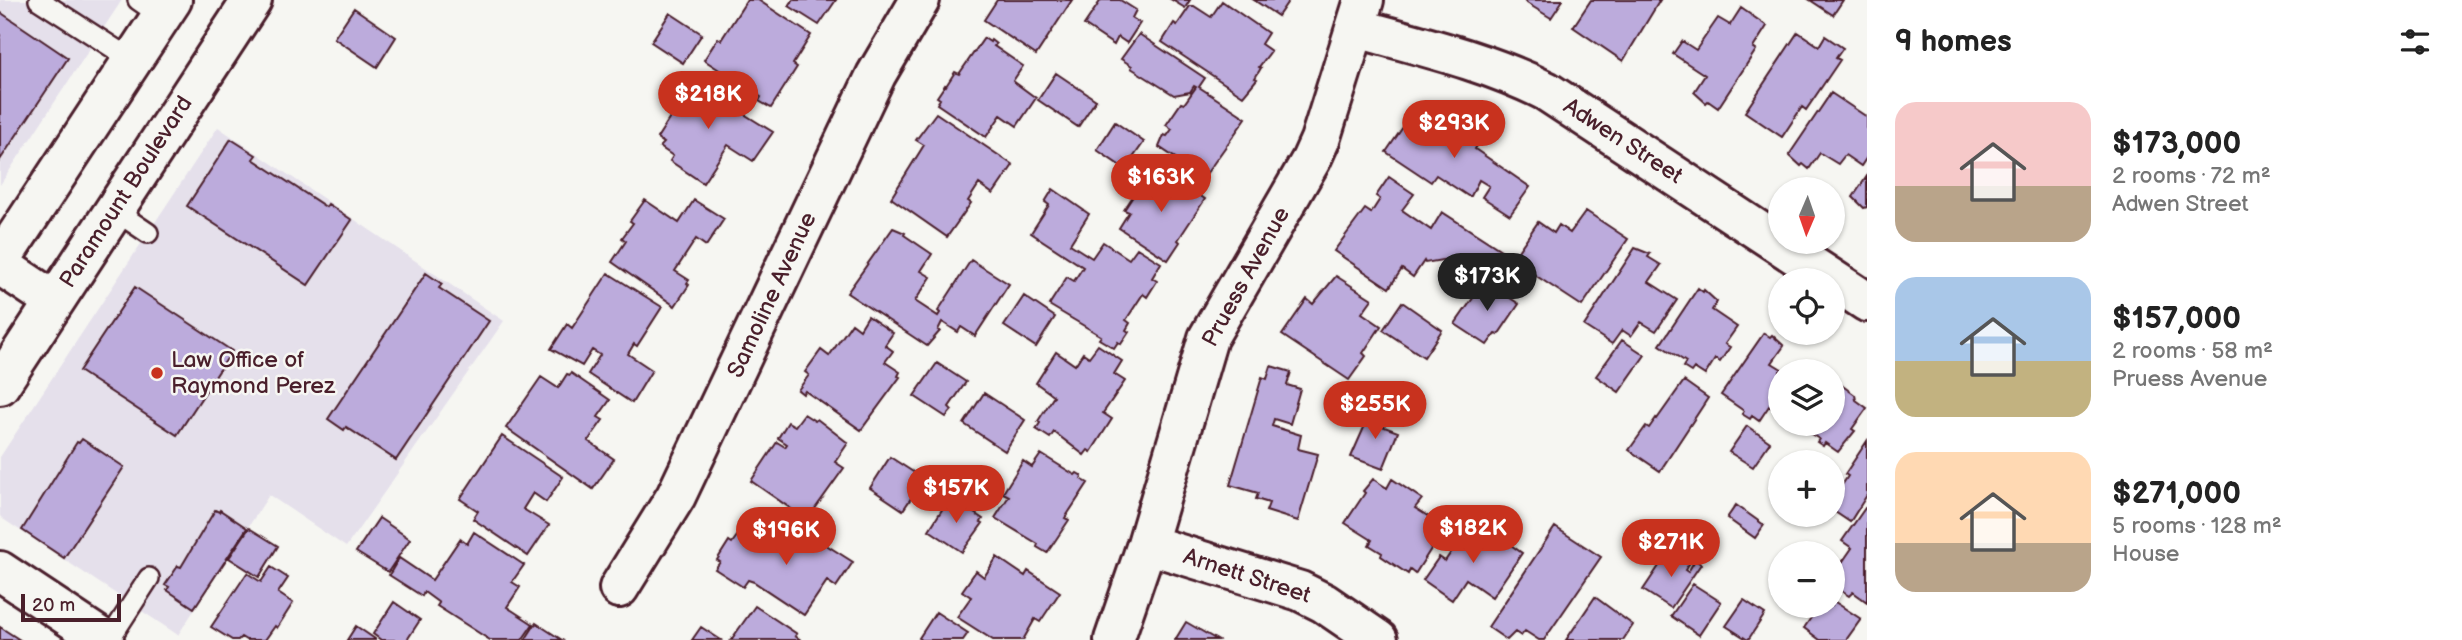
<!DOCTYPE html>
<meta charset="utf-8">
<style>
body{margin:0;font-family:"Balsamiq Sans",sans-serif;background:#f2f2f2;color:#222;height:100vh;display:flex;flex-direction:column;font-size:26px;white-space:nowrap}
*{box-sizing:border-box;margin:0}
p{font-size:23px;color:#767676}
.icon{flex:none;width:38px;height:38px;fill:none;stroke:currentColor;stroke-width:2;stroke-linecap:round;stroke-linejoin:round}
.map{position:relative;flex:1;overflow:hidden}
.details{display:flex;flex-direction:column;background:#fff;width:595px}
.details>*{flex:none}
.needle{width:46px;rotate:182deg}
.tools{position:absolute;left:1768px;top:177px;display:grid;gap:14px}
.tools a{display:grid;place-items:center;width:77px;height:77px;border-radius:50%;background:#fff;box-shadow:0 2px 5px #0004;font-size:35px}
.scale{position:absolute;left:21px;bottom:18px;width:100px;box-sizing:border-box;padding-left:7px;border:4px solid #4a1f2b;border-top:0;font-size:19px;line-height:24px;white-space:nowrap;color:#4a1f2b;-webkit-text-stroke:5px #f6f6f2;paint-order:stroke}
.price{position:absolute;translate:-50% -60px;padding:0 16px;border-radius:24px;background:#c8321e;color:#fff;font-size:23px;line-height:46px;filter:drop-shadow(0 2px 4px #0008)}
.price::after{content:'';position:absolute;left:50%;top:42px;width:21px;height:16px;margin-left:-10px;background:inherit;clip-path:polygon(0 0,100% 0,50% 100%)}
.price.on{background:#222;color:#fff}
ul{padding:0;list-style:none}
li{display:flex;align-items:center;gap:21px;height:175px;padding:0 28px}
li span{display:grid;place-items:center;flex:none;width:196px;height:140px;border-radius:21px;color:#555}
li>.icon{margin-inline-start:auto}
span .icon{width:84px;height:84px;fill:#fffc;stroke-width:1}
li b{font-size:30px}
h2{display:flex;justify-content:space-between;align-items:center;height:84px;padding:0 28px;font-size:30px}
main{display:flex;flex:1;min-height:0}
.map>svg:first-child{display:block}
.built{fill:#e5e0eb}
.building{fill:#bcabdc;stroke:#4a1f2b;stroke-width:2}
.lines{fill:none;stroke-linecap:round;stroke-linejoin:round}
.service-casing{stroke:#4a1f2b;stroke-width:24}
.minor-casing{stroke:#4a1f2b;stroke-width:44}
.secondary-casing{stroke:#4a1f2b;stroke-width:44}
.service{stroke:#f6f6f2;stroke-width:19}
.minor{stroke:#f6f6f2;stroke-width:38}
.secondary{stroke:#f6f6f2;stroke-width:38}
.poi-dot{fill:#c8321e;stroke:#f6f6f2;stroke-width:2.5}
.labels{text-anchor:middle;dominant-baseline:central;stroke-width:5;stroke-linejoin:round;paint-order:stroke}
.street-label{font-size:23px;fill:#4a1f2b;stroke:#f6f6f2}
.poi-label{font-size:23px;fill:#4a1f2b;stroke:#f6f6f2;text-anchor:start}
</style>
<main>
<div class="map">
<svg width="1867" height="640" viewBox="0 0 1867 640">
<rect width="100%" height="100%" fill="#f6f6f2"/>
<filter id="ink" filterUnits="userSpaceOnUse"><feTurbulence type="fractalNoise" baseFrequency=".0143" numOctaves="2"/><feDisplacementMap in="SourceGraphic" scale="14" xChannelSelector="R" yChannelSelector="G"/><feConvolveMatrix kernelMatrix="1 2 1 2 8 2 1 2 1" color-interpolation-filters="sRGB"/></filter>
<g filter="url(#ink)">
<path class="built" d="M 0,0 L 122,0 L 0,185 Z
M 218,127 L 504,321 L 346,547 L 269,495 L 178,635 L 3,519 L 0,516 L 0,457 Z"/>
<path class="building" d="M 747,0 L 758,0 L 811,35 L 793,64 L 797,67 L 771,108 L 759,101 L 761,97 L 704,60 L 718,38 L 721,40 Z
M 793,0 L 836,0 L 819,25 L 789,6 Z
M 997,0 L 1072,0 L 1036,55 L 984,20 Z
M 1101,0 L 1120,0 L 1136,10 L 1132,18 L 1140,23 L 1127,43 L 1118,37 L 1114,45 L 1084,25 Z
M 1172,0 L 1190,0 L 1185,8 Z
M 1254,0 L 1289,0 L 1278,16 Z
M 1526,0 L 1563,0 L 1551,18 L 1525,2 Z
M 1591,0 L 1660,0 L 1623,61 L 1573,27 Z
M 1810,0 L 1843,0 L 1833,15 Z
M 1222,1 L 1268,33 L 1261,44 L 1271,51 L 1259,67 L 1261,68 L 1255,78 L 1257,79 L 1243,96 L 1162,42 L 1174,23 L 1177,25 L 1190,6 L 1194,6 L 1211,17 Z
M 354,8 L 396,37 L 377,67 L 334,38 Z
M 1741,8 L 1767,26 L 1753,48 L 1756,50 L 1718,108 L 1708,101 L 1706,103 L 1694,92 L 1705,75 L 1673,54 L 1682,41 L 1696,50 L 1718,18 L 1730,25 Z
M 0,12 L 68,58 L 0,160 Z
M 670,13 L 702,34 L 683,63 L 651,42 Z
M 1798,32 L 1819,46 L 1825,36 L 1843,48 L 1836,58 L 1840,60 L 1806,110 L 1802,107 L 1782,137 L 1745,112 Z
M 1139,34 L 1205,78 L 1199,87 L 1246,118 L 1204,177 L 1159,147 L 1164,135 L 1167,136 L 1172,129 L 1166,125 L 1181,103 L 1184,104 L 1196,87 L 1194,86 L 1190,92 L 1174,95 L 1131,68 L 1132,66 L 1121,59 Z
M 984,38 L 990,42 L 991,40 L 996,44 L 994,46 L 1023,66 L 1013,81 L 1036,98 L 1017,126 L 1001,115 L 986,137 L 937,104 L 940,99 L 937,97 L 945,85 L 946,86 L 955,72 L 959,74 Z
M 1056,73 L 1096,100 L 1078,127 L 1038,100 Z
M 686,78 L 773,132 L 753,161 L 728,145 L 703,183 L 670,161 L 673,156 L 660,147 L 664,143 L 657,138 L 675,110 L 668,105 Z
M 1831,93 L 1867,117 L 1867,157 L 1861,166 L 1845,155 L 1838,164 L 1820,153 L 1809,169 L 1803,164 L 1801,166 L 1789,155 Z
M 1418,105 L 1424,108 L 1422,111 L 1432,118 L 1438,116 L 1479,143 L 1475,149 L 1530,187 L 1510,215 L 1482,197 L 1489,186 L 1479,180 L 1471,196 L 1468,196 L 1436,175 L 1431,182 L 1386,152 Z
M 936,113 L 1013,165 L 993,194 L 979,184 L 968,201 L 971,203 L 947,237 L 891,198 L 924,145 L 916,140 Z
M 1115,122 L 1144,142 L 1125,169 L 1097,150 Z
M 231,139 L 256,155 L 253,159 L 326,207 L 328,204 L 352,220 L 308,285 L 187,206 Z
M 1160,170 L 1188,186 L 1187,187 L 1205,199 L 1178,240 L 1180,242 L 1168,260 L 1119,228 L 1129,212 L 1124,210 L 1141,184 L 1148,189 L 1155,173 L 1158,175 Z
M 1867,176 L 1867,207 L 1864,208 L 1853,197 Z
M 1389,177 L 1414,194 L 1402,210 L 1431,230 L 1442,212 L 1504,252 L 1487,276 L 1478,270 L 1476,273 L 1458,260 L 1456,264 L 1448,259 L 1425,263 L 1424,261 L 1413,277 L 1402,269 L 1389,288 L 1334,251 L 1365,209 L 1371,213 L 1380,199 L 1376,196 Z
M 1053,189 L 1089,214 L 1070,244 L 1092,258 L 1103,242 L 1129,259 L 1137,248 L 1161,263 L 1152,278 L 1157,281 L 1147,297 L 1143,294 L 1126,320 L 1130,323 L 1126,330 L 1129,332 L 1121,344 L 1118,342 L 1114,348 L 1099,339 L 1101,336 L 1049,305 L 1067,277 L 1074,281 L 1083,267 L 1031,233 L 1049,205 L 1045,202 Z
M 645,200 L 679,223 L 694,200 L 724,219 L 706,246 L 696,239 L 675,271 L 689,280 L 687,283 L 689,285 L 675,306 L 612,262 L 626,241 L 622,238 L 633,223 L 630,221 Z
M 1586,211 L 1628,239 L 1582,306 L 1512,260 L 1538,222 L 1554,233 L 1559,225 L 1570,233 Z
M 893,228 L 905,233 L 904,235 L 932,254 L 921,271 L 931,277 L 915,301 L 938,316 L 940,313 L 938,311 L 971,260 L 1009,284 L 975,336 L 961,327 L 958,332 L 942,322 L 938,330 L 940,331 L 927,346 L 847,293 Z
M 1635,248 L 1650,254 L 1648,257 L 1661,265 L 1649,282 L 1677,300 L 1656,331 L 1641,322 L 1631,336 L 1622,330 L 1612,344 L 1584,326 Z
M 426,273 L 442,284 L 439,288 L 489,321 L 396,460 L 346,427 L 344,430 L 328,419 Z
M 608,273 L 662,307 L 637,346 L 634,344 L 628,354 L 652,370 L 632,403 L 588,374 L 600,355 L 592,350 L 582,366 L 551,349 L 567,324 L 572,328 Z
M 1336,276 L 1372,299 L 1362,313 L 1381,326 L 1363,353 L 1366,356 L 1349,380 L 1282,335 L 1307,299 L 1313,304 Z
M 1485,281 L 1519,304 L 1498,335 L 1495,334 L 1487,345 L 1455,324 Z
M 135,287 L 232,351 L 177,435 L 79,371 Z
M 1698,288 L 1703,292 L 1704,290 L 1717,302 L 1712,310 L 1737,327 L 1725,344 L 1730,347 L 1720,362 L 1715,359 L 1705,375 L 1694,368 L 1691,372 L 1683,367 L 1686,362 L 1660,345 Z
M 1024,296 L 1055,317 L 1036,347 L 1004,326 Z
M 1402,302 L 1442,330 L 1424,357 L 1383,330 Z
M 868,316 L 893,333 L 885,345 L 893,351 L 885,362 L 900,372 L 898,376 L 900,377 L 861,430 L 805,391 L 803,394 L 798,390 L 809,375 L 805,372 L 821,350 L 829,356 L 852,323 L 860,329 Z
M 1764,333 L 1770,337 L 1772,335 L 1784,346 L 1772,363 L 1785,371 L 1780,371 L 1780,413 L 1769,406 L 1759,421 L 1752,416 L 1750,419 L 1742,414 L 1744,411 L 1721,395 Z
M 1622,340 L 1645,355 L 1619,392 L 1596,376 Z
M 1098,345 L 1122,361 L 1114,374 L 1125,381 L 1103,413 L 1112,419 L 1091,452 L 1088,450 L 1084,455 L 1054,432 L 1050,438 L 1036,429 L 1040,423 L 1038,421 L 1054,396 L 1036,383 L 1056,352 L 1075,365 L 1083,353 L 1089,357 Z
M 937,363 L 966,382 L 949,407 L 952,410 L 946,417 L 914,396 Z
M 1271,366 L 1291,372 L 1287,385 L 1300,389 L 1290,424 L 1274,419 L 1272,426 L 1301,435 L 1298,449 L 1318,454 L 1298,521 L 1266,511 L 1269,503 L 1256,499 L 1258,493 L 1230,485 L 1262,377 L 1267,379 Z
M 571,373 L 610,400 L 598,417 L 603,420 L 588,441 L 614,459 L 593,489 L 506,428 L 541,377 L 558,388 L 567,374 L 570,375 Z
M 1684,381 L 1708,398 L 1660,471 L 1629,450 L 1646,426 L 1649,428 L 1656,418 L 1657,419 Z
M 1840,384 L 1855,395 L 1856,400 L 1867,408 L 1852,429 L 1855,431 L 1838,452 L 1825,443 L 1823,446 L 1817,442 L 1819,439 L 1795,424 L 1832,424 L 1832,385 L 1835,387 Z
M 984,393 L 1025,420 L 1005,451 L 964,424 Z
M 1373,407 L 1384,411 L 1379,425 L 1398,432 L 1383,469 L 1351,457 Z
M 804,414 L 815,421 L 817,419 L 848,443 L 835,462 L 844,468 L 807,520 L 751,481 L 777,442 L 785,447 L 787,444 L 778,438 L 788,422 L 795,426 Z
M 1747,426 L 1770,442 L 1753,467 L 1729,452 Z
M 502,436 L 563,477 L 546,502 L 533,493 L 523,509 L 549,525 L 528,556 L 473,519 L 478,511 L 460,499 Z
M 82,439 L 124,467 L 64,558 L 22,530 L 77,442 L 79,443 Z
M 1867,441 L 1867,495 L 1850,522 L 1832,510 L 1832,500 L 1848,476 L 1845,474 Z
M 1041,454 L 1075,475 L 1077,473 L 1082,476 L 1081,479 L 1088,483 L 1065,518 L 1069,520 L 1047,553 L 1037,547 L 1038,544 L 995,518 L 1009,496 L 1003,493 L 1023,461 L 1032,467 Z
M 890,457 L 924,479 L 903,510 L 870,488 Z
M 1780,471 L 1780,490 L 1771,484 Z
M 1373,479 L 1387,488 L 1392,479 L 1422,499 L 1415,508 L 1445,527 L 1415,574 L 1410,570 L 1408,574 L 1381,556 L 1382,553 L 1369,545 L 1372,540 L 1345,523 L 1365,493 L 1363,491 Z
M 950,497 L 983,519 L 981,522 L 983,523 L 962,552 L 929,530 Z
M 1736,505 L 1764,525 L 1755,538 L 1727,518 Z
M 1865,508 L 1867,509 L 1867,602 L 1853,592 L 1849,596 L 1832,585 L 1832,577 L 1852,548 L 1842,541 Z
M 215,510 L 219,512 L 220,510 L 247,528 L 194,608 L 167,590 L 169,587 L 165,585 L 178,566 L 181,567 Z
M 379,518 L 410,539 L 388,572 L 356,552 Z
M 790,522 L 853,562 L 836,587 L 827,581 L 804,615 L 754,582 L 748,580 L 743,587 L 715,569 L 720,562 L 717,560 L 729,541 L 732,543 L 737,536 L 761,551 L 764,546 L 767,548 L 773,539 L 777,542 Z
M 1469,526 L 1497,545 L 1501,538 L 1522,553 L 1492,597 L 1466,579 L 1452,600 L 1423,580 L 1439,557 L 1445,561 Z
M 1555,527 L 1601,557 L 1544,640 L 1539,640 L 1525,631 L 1521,636 L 1515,632 L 1507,640 L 1488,627 Z
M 249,528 L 278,546 L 259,577 L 229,558 Z
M 474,532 L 524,565 L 512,582 L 520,587 L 507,607 L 533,624 L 522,640 L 490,640 L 437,606 L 439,603 L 424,592 L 422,596 L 389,575 L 399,558 L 432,580 L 460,539 L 467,544 Z
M 1678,552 L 1691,561 L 1685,570 L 1688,572 L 1695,560 L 1701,564 L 1671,608 L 1643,590 L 1665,557 L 1672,561 Z
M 997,557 L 1025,576 L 1028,571 L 1060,592 L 1040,622 L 1035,619 L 1023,640 L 993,640 L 957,617 L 971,597 L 962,591 L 976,571 L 984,577 Z
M 271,567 L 288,578 L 278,593 L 293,603 L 277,628 L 275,626 L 265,640 L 246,640 L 241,637 L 238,640 L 232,640 L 211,627 L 247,573 L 261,582 Z
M 1693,584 L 1721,602 L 1699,635 L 1671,616 Z
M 1595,597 L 1633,625 L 1623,640 L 1566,640 Z
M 1744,600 L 1765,614 L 1748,640 L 1726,626 Z
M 1832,600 L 1861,619 L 1846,640 L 1820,640 L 1804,628 L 1819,606 L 1832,606 Z
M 394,602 L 420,620 L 407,640 L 381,640 L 373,634 Z
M 755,606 L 797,634 L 795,636 L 801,640 L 731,640 Z
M 936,612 L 968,633 L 963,640 L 922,640 L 919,638 Z
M 1186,622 L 1217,640 L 1175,640 Z
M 536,623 L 562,640 L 525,640 Z
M 356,626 L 375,639 L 375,640 L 347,640 Z
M 0,627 L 20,640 L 0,640 Z
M 701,627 L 721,640 L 692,640 Z"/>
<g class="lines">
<defs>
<path id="service" d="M 39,0 L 132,60
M 138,0 L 161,16
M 114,210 L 148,233
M 109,640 L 149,578"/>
<path id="minor" d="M 1357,28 C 1421,46 1486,61 1546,91 L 1867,302
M 0,265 L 54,301
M 1147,544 L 1300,591 L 1324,603 L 1378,640
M 0,571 L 104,640
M 619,588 L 676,496 L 876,75 L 920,0
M 1114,640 L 1147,544 L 1208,338 L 1311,160 L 1320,140 L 1364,0"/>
<path id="secondary" d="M 0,261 L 172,0
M 0,385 L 252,0"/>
</defs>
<use href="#service" class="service-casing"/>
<use href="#minor" class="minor-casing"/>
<use href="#secondary" class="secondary-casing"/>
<use href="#service" class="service"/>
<use href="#minor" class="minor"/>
<use href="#secondary" class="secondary"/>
</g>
</g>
<circle class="poi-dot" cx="157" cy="373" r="7"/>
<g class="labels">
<g class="street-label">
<text transform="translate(1623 141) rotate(33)">Adwen Street</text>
<text transform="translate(126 192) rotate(-57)">Paramount Boulevard</text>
<text transform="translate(1246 277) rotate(-61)">Pruess Avenue</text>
<text transform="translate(772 295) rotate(-65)">Samoline Avenue</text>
<text transform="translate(1247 576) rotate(18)">Arnett Street</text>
</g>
<g class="poi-label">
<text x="171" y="360">Law Office of<tspan x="171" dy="26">Raymond Perez</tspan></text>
</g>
</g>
</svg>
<div class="tools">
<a><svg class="needle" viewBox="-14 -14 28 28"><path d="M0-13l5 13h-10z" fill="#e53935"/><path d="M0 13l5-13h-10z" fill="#767676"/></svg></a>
<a><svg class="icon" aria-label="locate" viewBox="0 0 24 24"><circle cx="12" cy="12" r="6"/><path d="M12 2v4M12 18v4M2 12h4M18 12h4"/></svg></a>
<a><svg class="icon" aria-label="layers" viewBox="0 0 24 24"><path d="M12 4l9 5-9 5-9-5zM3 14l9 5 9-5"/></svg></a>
<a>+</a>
<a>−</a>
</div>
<div class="scale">20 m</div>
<b class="price" style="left:708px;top:131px">$218K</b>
<b class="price" style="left:1454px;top:160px">$293K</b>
<b class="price" style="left:1161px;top:214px">$163K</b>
<b class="price on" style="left:1487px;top:313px">$173K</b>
<b class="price" style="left:1375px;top:441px">$255K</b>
<b class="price" style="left:956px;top:525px">$157K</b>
<b class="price" style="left:1473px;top:565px">$182K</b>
<b class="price" style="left:786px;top:567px">$196K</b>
<b class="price" style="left:1671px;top:579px">$271K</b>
</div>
<section class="details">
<h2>9 homes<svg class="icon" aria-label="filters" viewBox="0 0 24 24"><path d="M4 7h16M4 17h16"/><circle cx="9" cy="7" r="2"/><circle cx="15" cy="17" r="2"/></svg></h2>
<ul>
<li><span style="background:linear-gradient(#f6c9c9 60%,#b9a48a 0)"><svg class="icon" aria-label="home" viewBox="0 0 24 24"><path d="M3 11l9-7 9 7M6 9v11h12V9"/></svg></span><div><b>$173,000</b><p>2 rooms · 72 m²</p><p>Adwen Street</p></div></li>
<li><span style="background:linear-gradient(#a9c7e8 60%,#c2b280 0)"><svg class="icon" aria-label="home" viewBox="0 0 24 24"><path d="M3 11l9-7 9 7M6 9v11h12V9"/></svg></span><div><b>$157,000</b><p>2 rooms · 58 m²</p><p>Pruess Avenue</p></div></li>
<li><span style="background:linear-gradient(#ffd9b3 65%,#b9a48a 0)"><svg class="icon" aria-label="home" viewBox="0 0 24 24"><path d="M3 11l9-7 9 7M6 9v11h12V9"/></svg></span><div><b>$271,000</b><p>5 rooms · 128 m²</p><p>House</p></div></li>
</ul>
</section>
</main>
